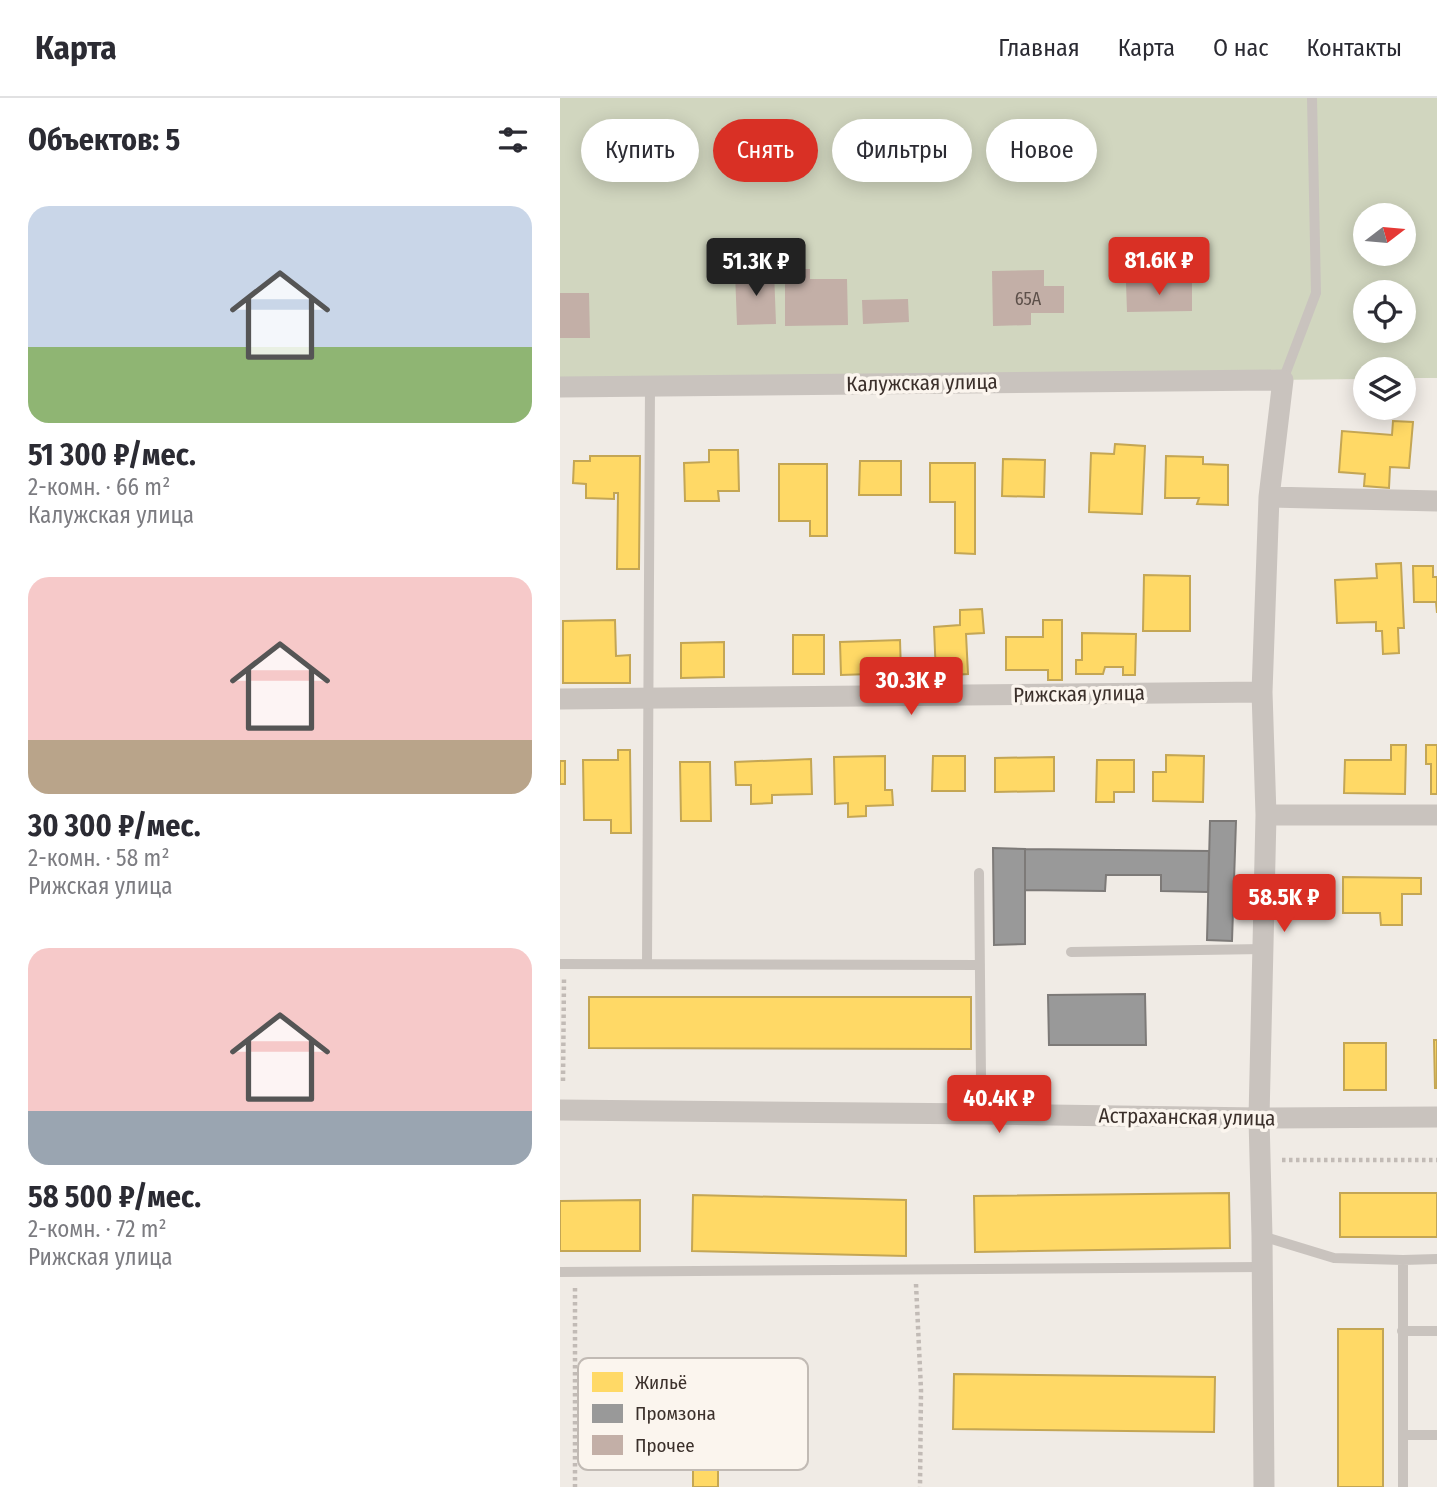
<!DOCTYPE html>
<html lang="ru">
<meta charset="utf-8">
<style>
body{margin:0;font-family:"Fira Sans Condensed",sans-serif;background:#f2f2f3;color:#2b2b33;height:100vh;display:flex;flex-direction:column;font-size:26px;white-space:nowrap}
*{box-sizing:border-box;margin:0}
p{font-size:23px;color:#7c7c81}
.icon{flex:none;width:38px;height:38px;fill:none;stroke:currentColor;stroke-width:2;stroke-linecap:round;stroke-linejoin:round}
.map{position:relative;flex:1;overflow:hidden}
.panel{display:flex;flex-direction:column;background:#fff;width:560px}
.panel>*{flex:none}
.hud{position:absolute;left:21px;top:21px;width:665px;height:63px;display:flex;gap:14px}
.needle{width:46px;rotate:74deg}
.fabs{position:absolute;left:793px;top:105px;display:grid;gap:14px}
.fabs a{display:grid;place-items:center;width:63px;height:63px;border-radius:50%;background:#fff;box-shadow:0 4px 18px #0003;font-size:35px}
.price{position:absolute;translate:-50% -60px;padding:0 16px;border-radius:7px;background:#d93025;color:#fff;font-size:23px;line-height:46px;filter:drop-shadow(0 2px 4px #0008)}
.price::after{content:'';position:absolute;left:50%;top:42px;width:21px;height:16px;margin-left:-10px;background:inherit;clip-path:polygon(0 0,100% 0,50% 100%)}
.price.on{background:#222;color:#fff}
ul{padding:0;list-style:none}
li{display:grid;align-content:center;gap:14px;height:371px;padding:0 28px}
li span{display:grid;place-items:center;height:217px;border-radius:21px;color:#555}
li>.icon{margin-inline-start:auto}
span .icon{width:126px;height:126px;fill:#fffc;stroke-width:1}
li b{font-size:30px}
h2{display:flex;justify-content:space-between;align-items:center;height:84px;padding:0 28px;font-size:30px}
.chip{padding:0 24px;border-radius:32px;background:#fff;box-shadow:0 4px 18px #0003;font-size:24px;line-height:63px}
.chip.on{background:#d93025;color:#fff}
header{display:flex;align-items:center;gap:42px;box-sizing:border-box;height:98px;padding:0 35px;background:#fff;border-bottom:2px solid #e1e1e2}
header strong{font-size:33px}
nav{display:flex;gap:38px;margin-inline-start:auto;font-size:24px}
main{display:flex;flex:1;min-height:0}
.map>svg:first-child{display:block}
.green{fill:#d1d6bf;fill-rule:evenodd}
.homes{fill:#ffd966;stroke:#c4a654;stroke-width:2}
.industry{fill:#999;stroke:#7d7a78;stroke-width:2}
.building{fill:#c3afa7}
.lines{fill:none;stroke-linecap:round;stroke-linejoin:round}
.path{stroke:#c2bbb6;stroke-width:4.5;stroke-dasharray:3.5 3.5;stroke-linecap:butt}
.service{stroke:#c9c3be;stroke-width:10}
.minor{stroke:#c9c3be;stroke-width:21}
.labels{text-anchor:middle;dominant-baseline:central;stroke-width:7;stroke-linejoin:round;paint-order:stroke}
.number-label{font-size:18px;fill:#5d504a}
.street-label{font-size:21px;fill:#3b302b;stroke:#fbf5ee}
.key{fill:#fbf5ee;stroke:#c1bab4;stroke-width:2}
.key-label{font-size:19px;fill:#3b302b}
</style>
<header>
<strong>Карта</strong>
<nav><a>Главная</a><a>Карта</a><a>О нас</a><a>Контакты</a></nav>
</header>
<main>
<section class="panel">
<h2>Объектов: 5<svg class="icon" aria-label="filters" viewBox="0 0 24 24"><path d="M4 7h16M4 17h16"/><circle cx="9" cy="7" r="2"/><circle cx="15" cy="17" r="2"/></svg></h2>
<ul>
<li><span style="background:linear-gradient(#c9d6e8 65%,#8fb573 0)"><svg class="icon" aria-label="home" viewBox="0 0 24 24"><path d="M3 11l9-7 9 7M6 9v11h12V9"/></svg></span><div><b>51 300 ₽/мес.</b><p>2-комн. · 66 m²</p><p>Калужская улица</p></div></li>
<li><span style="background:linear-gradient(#f6c9c9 75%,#b9a48a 0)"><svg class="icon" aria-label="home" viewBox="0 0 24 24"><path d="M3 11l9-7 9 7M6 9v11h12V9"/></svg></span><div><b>30 300 ₽/мес.</b><p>2-комн. · 58 m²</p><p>Рижская улица</p></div></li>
<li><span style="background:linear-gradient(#f6c9c9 75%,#9aa5b1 0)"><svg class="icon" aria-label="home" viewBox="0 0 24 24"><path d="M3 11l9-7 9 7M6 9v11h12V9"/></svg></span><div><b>58 500 ₽/мес.</b><p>2-комн. · 72 m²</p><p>Рижская улица</p></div></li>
</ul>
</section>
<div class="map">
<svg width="877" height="1389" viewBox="0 0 877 1389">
<rect width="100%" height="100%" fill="#f0ebe5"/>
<path class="green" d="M 0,0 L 877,0 L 877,280 L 844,280 L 844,271 L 805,271 L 805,281 L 0,289 ZM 805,117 L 844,117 L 844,156 L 805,156 ZM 805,194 L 844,194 L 844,233 L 805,233 Z"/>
<path class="homes" d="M 833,323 L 853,324 L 849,370 L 830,369 L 829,390 L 804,388 L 805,376 L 779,374 L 782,333 L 832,337 Z
M 555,346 L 585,348 L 582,416 L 529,414 L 531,355 L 554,356 Z
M 149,352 L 178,352 L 179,393 L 158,393 L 159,403 L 125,403 L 124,365 L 149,364 Z
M 30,358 L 80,358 L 79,471 L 57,471 L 58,395 L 54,395 L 54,401 L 26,400 L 26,386 L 13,385 L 14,363 L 30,363 Z
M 606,358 L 643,359 L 643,366 L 668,367 L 668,407 L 637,406 L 639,400 L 605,400 Z
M 443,361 L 485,362 L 484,399 L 442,398 Z
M 300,363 L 341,363 L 341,397 L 299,397 Z
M 370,365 L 415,365 L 415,456 L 395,455 L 395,404 L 370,404 Z
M 219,366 L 267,366 L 267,438 L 250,438 L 250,423 L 219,423 Z
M 841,465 L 844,530 L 838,530 L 839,555 L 823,556 L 822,533 L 816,533 L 816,524 L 777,525 L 775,482 L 817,480 L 816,466 Z
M 853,468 L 873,468 L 873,479 L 877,479 L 877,515 L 876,504 L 854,504 Z
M 584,477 L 630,478 L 630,533 L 583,533 Z
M 422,511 L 424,535 L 406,536 L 408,576 L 376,578 L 374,529 L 400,527 L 400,512 Z
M 55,522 L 56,558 L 70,557 L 70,585 L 3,585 L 3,523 Z
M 483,522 L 502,522 L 502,582 L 488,582 L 488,572 L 446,572 L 446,539 L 483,539 Z
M 522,535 L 576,536 L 575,577 L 563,577 L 563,569 L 545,569 L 543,576 L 516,576 L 516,562 L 522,562 Z
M 233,537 L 264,537 L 264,576 L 233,576 Z
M 340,542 L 341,575 L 281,577 L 280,544 Z
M 164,544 L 164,579 L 121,580 L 121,545 Z
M 831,647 L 846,647 L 845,696 L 784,695 L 785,662 L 831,662 Z
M 866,647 L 877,647 L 877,696 L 871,696 L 871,666 L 866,666 Z
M 58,652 L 70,652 L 71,735 L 51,735 L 51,722 L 24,722 L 23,662 L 58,662 Z
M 606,657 L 644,658 L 643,704 L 593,703 L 593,674 L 606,674 Z
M 325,658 L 325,692 L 332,692 L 333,707 L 306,708 L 306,718 L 288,719 L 288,705 L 275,706 L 274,659 Z
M 373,658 L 405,658 L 405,693 L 372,693 Z
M 494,659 L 494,693 L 435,694 L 435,660 Z
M 251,661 L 252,696 L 212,697 L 212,705 L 191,706 L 191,687 L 176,687 L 175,664 Z
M 537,662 L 574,662 L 574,694 L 554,694 L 554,704 L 536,704 Z
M 0,663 L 5,663 L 5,686 L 0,686 Z
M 120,664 L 150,664 L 151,723 L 121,723 Z
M 783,779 L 861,780 L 861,796 L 842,796 L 842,827 L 821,827 L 820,815 L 783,815 Z
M 29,899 L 411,899 L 411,951 L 29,950 Z
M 874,942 L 877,942 L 877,990 L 875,990 Z
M 784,945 L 826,945 L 826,992 L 784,992 Z
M 669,1095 L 670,1150 L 415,1154 L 414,1098 Z
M 780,1095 L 877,1095 L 877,1139 L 780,1139 Z
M 133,1097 L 346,1102 L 346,1158 L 132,1153 Z
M 80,1102 L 80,1153 L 0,1153 L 0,1103 Z
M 778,1231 L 823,1231 L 823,1389 L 778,1389 Z
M 394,1276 L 655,1279 L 654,1334 L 393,1331 Z
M 133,1367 L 158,1367 L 158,1389 L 133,1389 Z"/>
<path class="industry" d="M 650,723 L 676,723 L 672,843 L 647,842 Z
M 433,750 L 465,751 L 465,846 L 434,847 Z
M 465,751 L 649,753 L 648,794 L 601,793 L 601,777 L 546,777 L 545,793 L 465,792 Z
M 585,896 L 586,947 L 489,947 L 488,897 Z"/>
<path class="building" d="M 225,171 L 250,171 L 250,181 L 287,181 L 288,227 L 225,228 Z
M 484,172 L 484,188 L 504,188 L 504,215 L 471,215 L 471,227 L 433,228 L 432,173 Z
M 214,173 L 216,226 L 177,227 L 175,174 Z
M 632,183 L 632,213 L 567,214 L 566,185 Z
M 0,195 L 29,195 L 30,240 L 0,240 Z
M 348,201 L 349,224 L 303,226 L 302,202 Z"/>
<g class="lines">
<path class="path" d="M 3,983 L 4,881
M 722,1062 L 877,1062
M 356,1186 L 361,1292 L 360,1389
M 15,1190 L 15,1389"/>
<path class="service" d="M 723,282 L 756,195 L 752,0
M 419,775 L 421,981 L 424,1016
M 511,854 L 703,851
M 0,866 L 420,867
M 87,866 L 90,288
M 702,1138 L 774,1160 L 843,1162 L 843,1389
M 843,1162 L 877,1161
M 0,1174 L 702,1169
M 842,1233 L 877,1233
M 843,1337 L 877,1337"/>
<path class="minor" d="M 0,289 L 723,282 L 709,399 L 702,594 L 706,717 L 699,1020 L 702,1138 L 704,1389
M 709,399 L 877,403
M 0,601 L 702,594
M 706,717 L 877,717
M 0,1012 L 424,1016 L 699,1020 L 877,1019"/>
</g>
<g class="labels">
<g class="number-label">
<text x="468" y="201">65А</text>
</g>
<g class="street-label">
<text transform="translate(362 285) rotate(-1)">Калужская улица</text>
<text transform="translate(519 596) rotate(-1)">Рижская улица</text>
<text transform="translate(627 1019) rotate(1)">Астраханская улица</text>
</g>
</g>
<rect x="18" y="1260" width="230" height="112" rx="10" class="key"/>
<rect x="32" y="1274" width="31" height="20" fill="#ffd966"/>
<rect x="32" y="1306" width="31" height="19" fill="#999"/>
<rect x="32" y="1337" width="31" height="20" fill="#c3afa7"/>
<g class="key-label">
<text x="75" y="1291">Жильё</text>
<text x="75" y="1322">Промзона</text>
<text x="75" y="1354">Прочее</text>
</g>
</svg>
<div class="fabs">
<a><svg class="needle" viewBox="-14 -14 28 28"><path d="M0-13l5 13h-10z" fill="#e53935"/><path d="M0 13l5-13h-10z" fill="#7c7c81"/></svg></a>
<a><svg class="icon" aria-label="locate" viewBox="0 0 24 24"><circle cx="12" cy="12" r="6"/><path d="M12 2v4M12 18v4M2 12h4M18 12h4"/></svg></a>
<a><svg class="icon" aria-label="layers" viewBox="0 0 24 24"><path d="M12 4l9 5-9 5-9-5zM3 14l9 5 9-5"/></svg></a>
</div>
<b class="price" style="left:599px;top:199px">81.6K ₽</b>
<b class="price on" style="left:196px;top:200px">51.3K ₽</b>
<b class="price" style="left:351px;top:619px">30.3K ₽</b>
<b class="price" style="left:724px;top:836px">58.5K ₽</b>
<b class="price" style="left:439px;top:1037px">40.4K ₽</b>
<div class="hud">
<a class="chip">Купить</a>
<a class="chip on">Снять</a>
<a class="chip">Фильтры</a>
<a class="chip">Новое</a>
</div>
</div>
</main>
